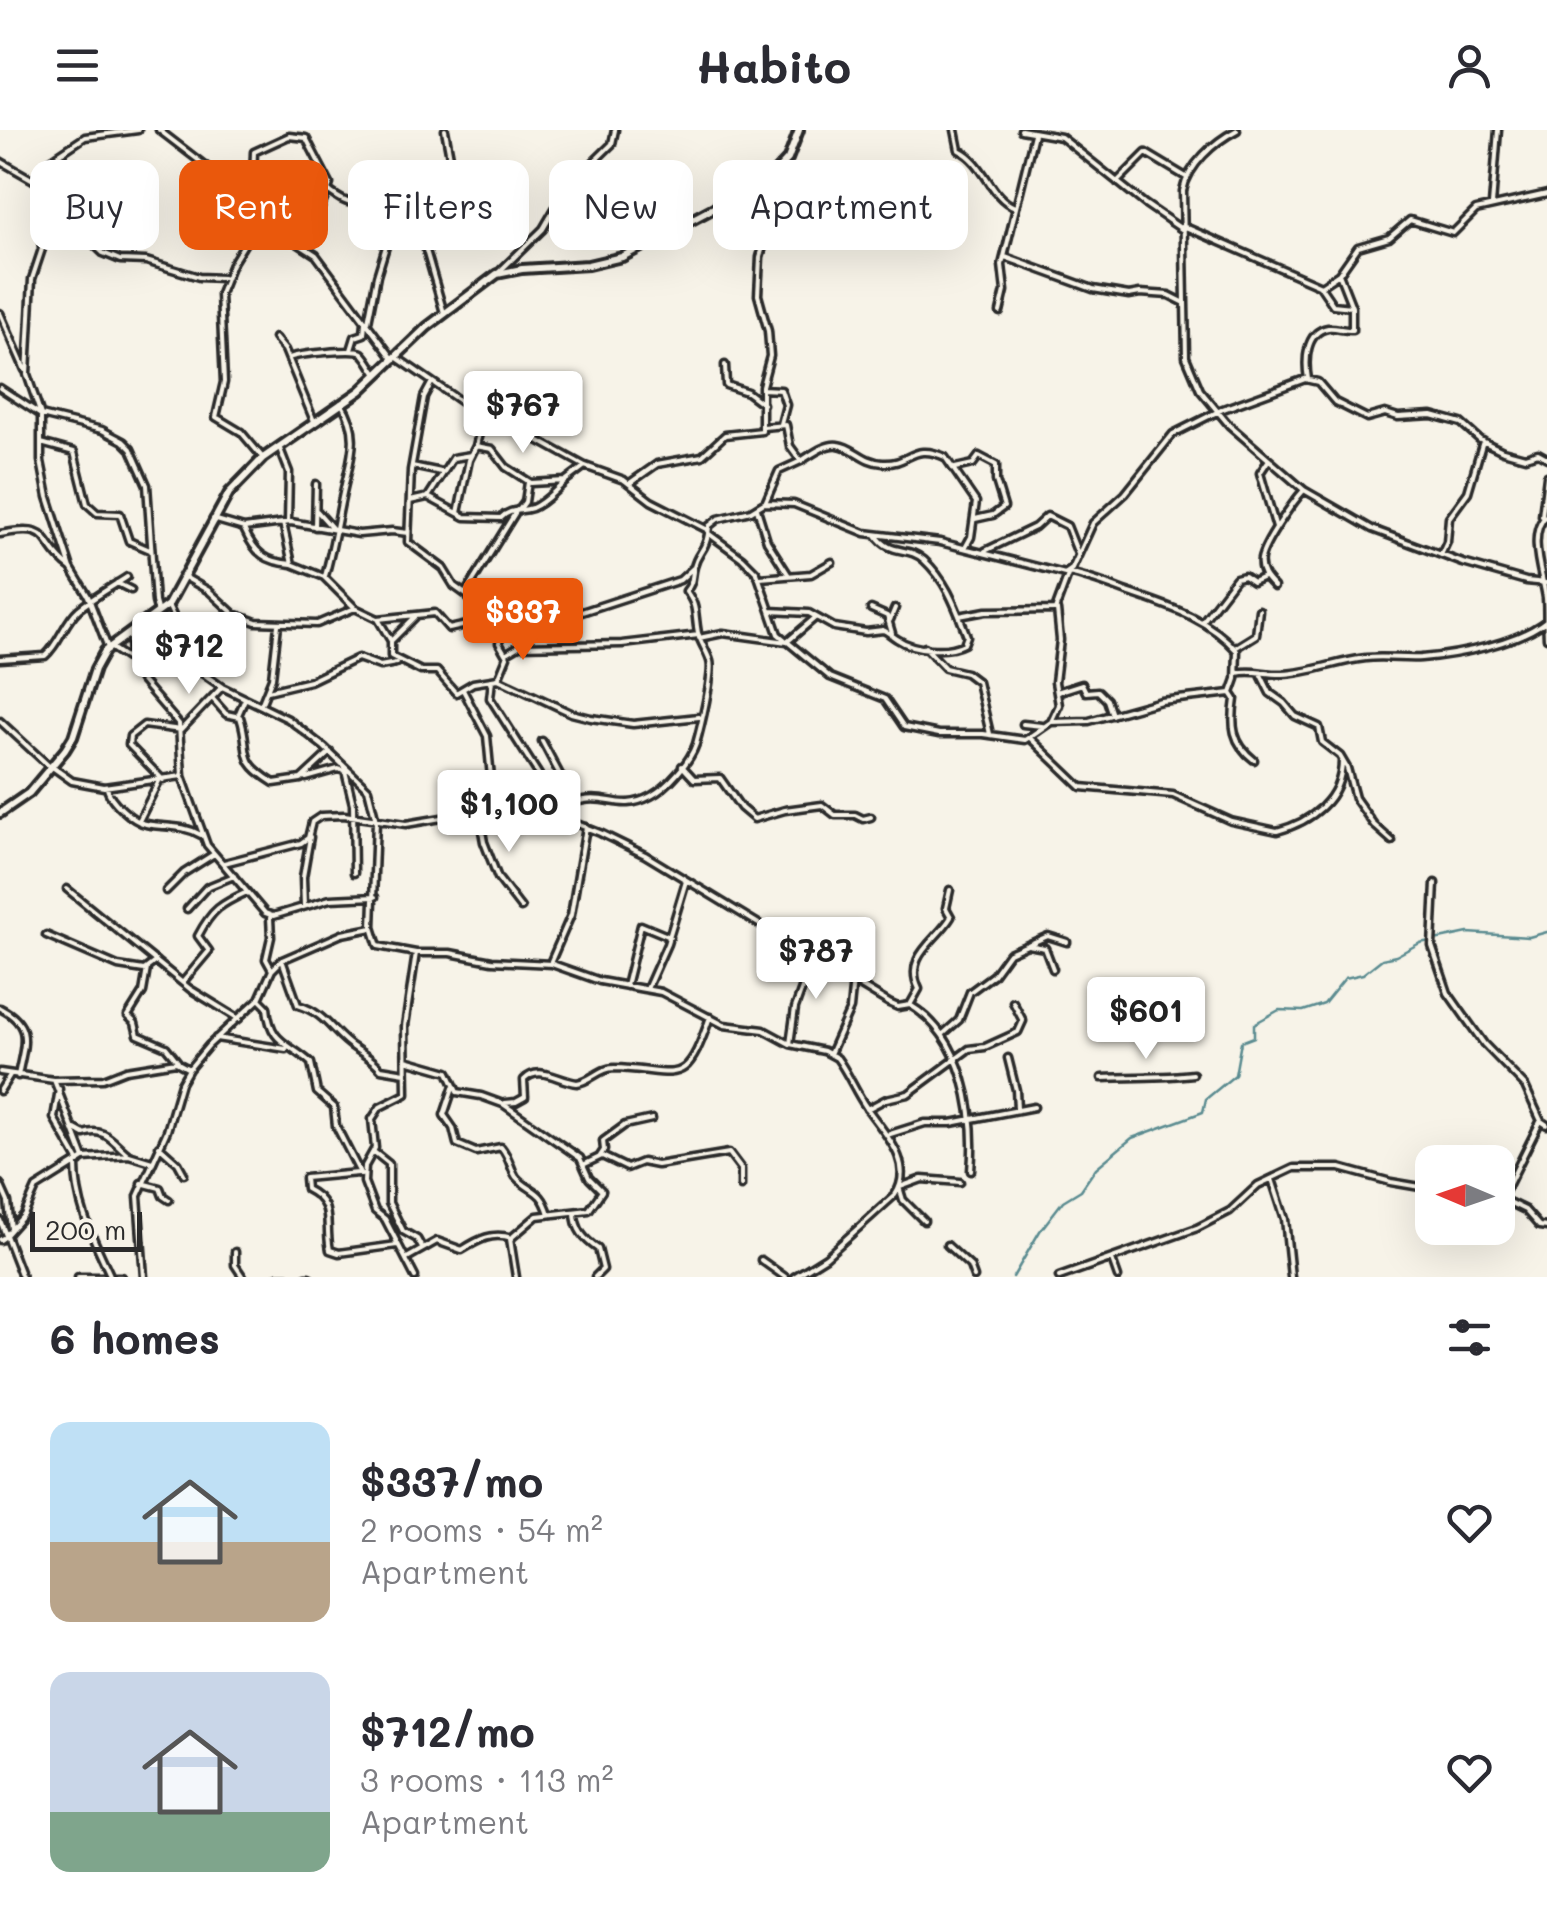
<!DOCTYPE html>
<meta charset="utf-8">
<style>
body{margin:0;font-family:Mali,sans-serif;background:#f2f2f3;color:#2b2b33;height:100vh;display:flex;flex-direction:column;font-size:38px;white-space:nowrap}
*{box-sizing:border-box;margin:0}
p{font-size:32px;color:#7c7c81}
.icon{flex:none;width:55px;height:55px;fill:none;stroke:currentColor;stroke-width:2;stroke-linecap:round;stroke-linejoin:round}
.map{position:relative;height:1147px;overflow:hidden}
.details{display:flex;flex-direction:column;background:#fff;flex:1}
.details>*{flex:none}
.top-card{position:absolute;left:30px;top:30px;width:1000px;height:90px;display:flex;gap:20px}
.needle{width:65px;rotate:272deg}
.buttons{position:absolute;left:1415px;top:1015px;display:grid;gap:20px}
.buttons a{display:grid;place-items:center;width:100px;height:100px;border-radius:20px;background:#fff;box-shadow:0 10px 40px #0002;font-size:50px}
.scale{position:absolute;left:30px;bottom:25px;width:112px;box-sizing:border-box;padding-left:10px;border:5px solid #2b2b2b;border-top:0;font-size:28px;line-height:35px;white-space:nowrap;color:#2b2b2b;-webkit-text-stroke:8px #f7f3e8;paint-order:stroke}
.price{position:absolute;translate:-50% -85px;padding:0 22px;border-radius:10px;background:#fff;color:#222;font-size:32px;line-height:65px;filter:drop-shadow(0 2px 5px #0008)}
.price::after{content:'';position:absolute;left:50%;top:60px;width:30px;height:22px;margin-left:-15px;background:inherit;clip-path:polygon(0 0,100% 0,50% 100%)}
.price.selected{background:#ea580c;color:#fff}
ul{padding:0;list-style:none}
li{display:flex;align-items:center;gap:30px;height:250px;padding:0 50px}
li span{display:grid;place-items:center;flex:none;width:280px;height:200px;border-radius:20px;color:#555}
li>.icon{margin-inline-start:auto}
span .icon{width:120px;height:120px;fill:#fffc;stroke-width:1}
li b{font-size:42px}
h2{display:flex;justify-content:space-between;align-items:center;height:120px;padding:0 50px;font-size:42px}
.pill{padding:0 35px;border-radius:20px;background:#fff;box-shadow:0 10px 40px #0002;font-size:35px;line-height:90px}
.pill.selected{background:#ea580c;color:#fff}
header{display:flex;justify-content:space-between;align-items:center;height:130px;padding:0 50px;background:#fff;font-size:45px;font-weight:700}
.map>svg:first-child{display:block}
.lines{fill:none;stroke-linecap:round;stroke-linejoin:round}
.stream{stroke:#5a8b90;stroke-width:2.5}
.minor-casing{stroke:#2b2b2b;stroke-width:11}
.tertiary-casing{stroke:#2b2b2b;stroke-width:14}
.minor{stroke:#f7f3e8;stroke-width:4}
.tertiary{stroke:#f7f3e8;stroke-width:6}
</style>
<header><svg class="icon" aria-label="menu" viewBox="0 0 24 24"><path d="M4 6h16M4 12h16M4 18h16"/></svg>Habito<svg class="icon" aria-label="person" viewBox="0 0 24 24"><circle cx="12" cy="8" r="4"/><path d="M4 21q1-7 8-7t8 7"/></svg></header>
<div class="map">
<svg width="1547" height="1147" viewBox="0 0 1547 1147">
<rect width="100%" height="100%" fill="#f7f3e8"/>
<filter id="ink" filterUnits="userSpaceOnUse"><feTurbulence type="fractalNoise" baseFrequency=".01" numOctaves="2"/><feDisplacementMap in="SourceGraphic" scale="20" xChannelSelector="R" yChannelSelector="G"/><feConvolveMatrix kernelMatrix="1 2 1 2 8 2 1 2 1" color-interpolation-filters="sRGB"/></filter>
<g filter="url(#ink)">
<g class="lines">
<path class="stream" d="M 1013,1147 L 1040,1101 L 1063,1071 L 1081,1060 L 1096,1038 L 1132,1008 L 1203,982 L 1206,969 L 1235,945 L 1241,912 L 1254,907 L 1254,894 L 1279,880 L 1303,881 L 1324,874 L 1345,848 L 1363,844 L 1382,829 L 1396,826 L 1420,813 L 1468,803 L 1529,807 L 1547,802"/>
<defs>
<path id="minor" d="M 159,0 L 228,53 L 260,89 L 316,125 L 394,230
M 955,0 L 959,20 C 986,33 989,67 1015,77
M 1021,0 L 1061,7 L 1145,74 L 1183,100
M 1237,0 C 1214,12 1188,35 1183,61 L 1186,227 L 1200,260 L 1229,295 L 1304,360 L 1372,399 L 1463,433 L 1526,451 L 1547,453
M 0,31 L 49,59 L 76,97 L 103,123 L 120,130 L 146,131 L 199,147 L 223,148
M 1117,52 L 1146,23 L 1186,47
M 329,61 C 336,66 343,72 352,73 C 372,76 386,65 394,90 L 403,91 L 422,73 L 436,65 L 443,54 L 450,27 L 445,0
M 241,68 L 253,47 L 254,22 L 289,6 L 306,8 L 330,54 L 306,117
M 1492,75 L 1498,0
M 415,82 L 444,183
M 259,90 L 232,134 L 220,164 L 224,252 L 216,287 L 241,302 L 263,328
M 1183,96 L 1321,156 L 1339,144 L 1358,117 L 1389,108 L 1410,90 L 1453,103 L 1476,80 L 1547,64
M 1005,127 L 1093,159 L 1129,165 L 1140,163 L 1169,165 L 1185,173
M 497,144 L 543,99 L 567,58 L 612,14 L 615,0
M 1320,156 L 1333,175 L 1352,177
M 1000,182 L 1005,161 L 1002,135 L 1034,4
M 0,183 L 25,240
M 368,192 L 377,146 L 394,90
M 275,208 L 285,220 L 314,291
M 351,220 L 355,207 L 364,204 L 365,192
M 396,227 L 476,282 L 516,298 L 585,336 L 624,350 L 651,371 L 708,400
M 289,228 C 298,224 355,218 362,223 C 367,227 372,237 376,243
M 725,235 L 726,255 L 747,262 L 763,274
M 1308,249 C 1305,232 1305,202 1328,198 C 1336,197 1345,201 1352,200 L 1352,177 L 1339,144
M 432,252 L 424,267 L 411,340 L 408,412 L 443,438 L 454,456 L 468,466 L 478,492
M 0,258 L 41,285 L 102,300 L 123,311 L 131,319 L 147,355 L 155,472 L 158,483
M 762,259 L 781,260 L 786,275 L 781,294
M 476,282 L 481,295 L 476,316 L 492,319 L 506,337 L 531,353 L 565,351 L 585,336
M 763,297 L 786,295 L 790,316 L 801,331 L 779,341 L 765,373
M 41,313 L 74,322 L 87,374 L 97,383 L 120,384 L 129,411 L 150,420
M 280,319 L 289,342 L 288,392
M 801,331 C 811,325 826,313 838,315 C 854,317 863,332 883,333 C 910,335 912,312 945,327 L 976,372 L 971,407 L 965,418
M 1268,331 L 1260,343 L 1276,398
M 412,336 L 441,342
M 955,338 L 973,334 L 979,326 L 996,335 L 996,351 L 1004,377 L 993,385 L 975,389
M 630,353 L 657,334 L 702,326 L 725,305 L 762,301 L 762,256 L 770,226 L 768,201 L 758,165 L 760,127 L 775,77 L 770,48
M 428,367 L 465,387 L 501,388 C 511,378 520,382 532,378 C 545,373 554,361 565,352
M 410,371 L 428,367 L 453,328 L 471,325
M 757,379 L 767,411 L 788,444
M 519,380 L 525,372 L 528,352
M 317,381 L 334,400
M 458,383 L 469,330 L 476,316
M 1547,385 C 1526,403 1543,445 1546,468 C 1547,481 1546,495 1547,508
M 1542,386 L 1547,346
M 213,389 L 244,398 L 291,392 L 359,404 L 392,401 L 408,403
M 283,393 L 292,434 L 324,447 L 355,478 L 378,489 L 435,483 L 449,499 L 484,491 L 504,504 L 517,503 L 680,450 L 693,438
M 315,397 L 316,354
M 244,399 C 255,424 266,432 292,434
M 708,403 L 742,428 L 757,443 L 778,504 L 830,547 L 885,569 L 904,597 L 939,604 L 983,604 L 1025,610 L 1051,592 L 1089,591 L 1161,571 L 1231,563 L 1236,549 L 1237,521 C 1210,490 1174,478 1136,465 C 1113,457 1092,448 1068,443
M 0,404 C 57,393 37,414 71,438
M 985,421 L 1035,397 L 1047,386 L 1067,396 L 1078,424
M 1441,425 L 1447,412 L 1449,388 L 1468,362 L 1483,311
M 183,446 L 209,461 L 234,484 L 256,492 L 317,494 L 355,478
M 325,446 C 333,418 337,391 343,363 C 350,329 362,305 341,273
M 760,448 L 811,444 L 832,432
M 117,453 L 131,460
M 1274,457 C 1266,449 1259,441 1261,429 C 1264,413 1293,372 1304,360
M 465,464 L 517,380
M 168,475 L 183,507 L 169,519
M 871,479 L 887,486 L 892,503
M 770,481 L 809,483 L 834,497 L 866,502 L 883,500 C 888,502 892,506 897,509 C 913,520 947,523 964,514 L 967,506 C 956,478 947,451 924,430 C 908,415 891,427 876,405
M 959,486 L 986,481 L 1055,480 L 1068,445
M 415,487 L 391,511 L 391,526 L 421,541 L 437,541 L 456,563 L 473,553 L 498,549 L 571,583 L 591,588 L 633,594 L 699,587
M 378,489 L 391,511
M 890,490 L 895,478
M 1203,491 L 1236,448 L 1244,446 L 1253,452 L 1264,447
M 138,498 L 222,557 L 288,589 L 324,617 L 368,659 L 376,691 L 372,797 L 378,816 L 416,823 L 450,823 L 492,831 L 552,834 L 600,851 L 661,862 L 724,895 L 764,900 L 790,914 L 824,921 L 837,928 C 848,943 855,961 866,977 C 883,1002 916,1033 895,1065 L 826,1127 L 794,1147
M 130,506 L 131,531
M 699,508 L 723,503 L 787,512 L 816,487
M 110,517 L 131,531 L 141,550 L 179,594 L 182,646 L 207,715 L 265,783 L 273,786 L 330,769 L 375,767
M 925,517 L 945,538 L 966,543 L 978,552 L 990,604
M 108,518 L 88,466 L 71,438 L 48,367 L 41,331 L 41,285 L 27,244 L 32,149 L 42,119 L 39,70 L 49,31 L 85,7 L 138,0
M 1235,518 L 1256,505 L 1259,480
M 507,523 L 519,516 L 622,514 L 699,505
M 0,529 L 45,526 C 60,513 64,492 79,479 C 94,467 110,458 127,447
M 1237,543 C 1252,539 1267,545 1283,544 C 1312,543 1337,531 1366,528 C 1384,526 1403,529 1421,528 C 1458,525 1519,513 1547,490
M 1260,543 L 1270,563 L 1284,573 L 1295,586 L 1319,597 L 1322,612 L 1340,626 L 1347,638 L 1355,668 L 1374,695 L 1392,711
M 498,549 L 507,527 L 499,513 L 500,505
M 492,550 L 490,568 L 539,645 L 546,669 L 542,679
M 463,560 L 487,606 L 494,679
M 268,561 L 310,551 L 358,528 L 380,536 L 396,533
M 1057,562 L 1082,554 L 1086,562 L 1098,561 L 1107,570 L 1112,585
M 1231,563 L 1235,569 C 1231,595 1232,613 1254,630
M 212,568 L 226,584 L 240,587 C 252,623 235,629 274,653 L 301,649 L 330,622
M 261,575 L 272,548 L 278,495
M 238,585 L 245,569
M 0,591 L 50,637
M 1051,592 L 1059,575 L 1055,552 L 1060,510 L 1057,480
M 1023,594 L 1042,596
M 1030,608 L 1081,657 L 1173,665 L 1231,691 L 1277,701 C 1311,692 1342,669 1342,631
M 542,611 L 575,673
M 51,636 L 72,651 L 104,657 L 182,646
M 682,636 L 694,649 L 720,648 L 741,678 L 754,689 L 785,680 L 822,675 L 835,685 L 855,685 L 863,689 L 871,687
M 306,648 L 338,639 L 345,641 L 353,674 L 354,743
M 163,650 L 129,615 L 130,606 L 144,595 L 181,600 L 222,557
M 107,657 C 108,669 133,692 146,694 C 165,698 182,694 201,705
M 539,679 C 556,678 568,673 584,670 C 609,665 621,682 651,666 C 668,657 690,632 696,614 C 700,600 714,542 710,531 C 707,521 701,514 698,503 C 694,482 698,477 686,461 C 694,451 691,448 694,437 C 698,420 707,422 709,396 L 718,389 L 751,381 L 764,373 L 794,374 L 865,403 L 940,412 L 1065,444 L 1072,439 L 1093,393 L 1125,364 L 1173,304 L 1223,279 L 1305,249 L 1318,252 L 1335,272 L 1367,288 L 1385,283 L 1398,287 L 1432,285 L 1461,293 L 1480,310 L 1503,321 L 1525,327 L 1538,323 L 1547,328
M 479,684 L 484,712 L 498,748 L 521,778
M 139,691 L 159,651
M 224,733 L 301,713 L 308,708 L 312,692 L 321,686 L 344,685 L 406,694 L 507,677 L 539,679 L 600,703 L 645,725 L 889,873 L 898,877 L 910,875 C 964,907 976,984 971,1041
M 1435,753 L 1432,816 L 1448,863 L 1484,914 L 1525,956 L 1541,991 L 1547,995
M 67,759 L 190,859 L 239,889
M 166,761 L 184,743 L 214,724
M 304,776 L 303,747 L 310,707
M 187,779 L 207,757 L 234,746
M 270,788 L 271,807 L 266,829 L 272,840
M 46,805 L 118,836 L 144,840 L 156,831
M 1028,815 L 1045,818 L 1053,839
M 282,830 L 298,875 C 328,884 332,904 356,919 C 366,926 373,929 381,939 L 405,943
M 551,831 L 571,785 L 586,697
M 147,839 L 143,862 L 128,886 L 135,893 L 138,905 L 166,917 L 178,932
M 183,852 L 209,821 L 198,806 C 212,779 221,774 247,762
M 626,856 L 641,795 L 670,807
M 647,859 L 667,814 L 686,751
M 259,869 L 267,877 C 270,914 288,912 311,933 L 317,962 L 334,977 L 336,996 L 361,1045
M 910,875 L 919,859 C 903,826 937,811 951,787 L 946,778 L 950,760
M 0,878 C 35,896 23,916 18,946
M 942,905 L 959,890 L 970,862 L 993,845 L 1009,823 L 1048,806 L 1067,812
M 216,908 L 286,919
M 790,914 L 795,878 L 813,828
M 830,924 L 850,879 L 853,849
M 1008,928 L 1016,960 L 1017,979
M 406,930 L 448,942 L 457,962 L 481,966 L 503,974 L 580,1028 L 589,1048 L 602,1061 L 589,1080 L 537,1086 L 510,1109 L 516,1147
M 0,942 L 54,950 L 103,949 L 126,940 L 176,932 L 189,939
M 1102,948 C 1133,946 1162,948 1193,944
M 54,950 L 84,1028
M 453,958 L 444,985 L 453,998 L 457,1014 L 476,1022 L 501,1017 C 510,1028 511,1040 516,1047 C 530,1063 541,1057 549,1084
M 59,959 L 54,988 L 79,1032
M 0,961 L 10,945
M 505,973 L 516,972 L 525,967 L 524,950 C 539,934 558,951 577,953 C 591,951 600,938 614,938 C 680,940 684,962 710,887
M 867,979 L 886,969 L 908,964 L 969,919 L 985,917 L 1018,902 L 1023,891 L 1013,872
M 75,999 L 84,1004 C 106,996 114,1014 129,1025
M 887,1005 L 925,993 L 951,993 L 1034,977
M 159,1016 L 178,1033 L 184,1044
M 374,1022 L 389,1034 L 389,1073 L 403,1101 L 417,1109 L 422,1118
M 600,1026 L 604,1020 L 603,1011 L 625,995 L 652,989
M 585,1034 L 602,1026 L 627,1038 L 642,1032 L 657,1035 L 729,1023 L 741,1039 L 741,1056
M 76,1035 C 76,1076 93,1108 110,1145
M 358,1043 L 305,1048 L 306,1059 C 336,1074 324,1092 330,1120 L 339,1123 L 397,1115
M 1272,1049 L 1285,1089 L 1291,1147
M 141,1053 L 160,1058 L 163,1066 L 169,1070
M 0,1054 L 8,1072 L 11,1099
M 900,1057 L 922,1049 L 960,1052
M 900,1060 L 903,1070 L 924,1091
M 1498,1067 L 1525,1080 L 1539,1096 L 1547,1097
M 1502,1068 L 1540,992
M 575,1082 C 575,1100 585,1110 598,1119 L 603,1139 L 595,1147
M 0,1090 L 22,1147
M 7,1104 L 24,1085 L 36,1058 L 84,1028 L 129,1025 L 152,1032
M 0,1110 L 3,1108
M 947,1115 L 970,1136 L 974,1147
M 235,1122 L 235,1135 L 243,1147
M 407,1128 L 437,1111 L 462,1120 C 479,1109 492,1102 512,1108
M 761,1130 L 785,1147
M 1112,1130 L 1118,1147
M 78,1147 L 121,1147
M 144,1147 L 138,1066 L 167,1001 L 181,953 L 189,939 L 209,915 L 259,869 L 272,840 L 282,830 L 342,804 L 372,798
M 277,1147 L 288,1147
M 306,1147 L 309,1147
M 415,1147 L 385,1089 L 375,1081 L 364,1052 L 365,1036 L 375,1018 L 372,989 L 380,977 L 406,964 L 405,896 L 416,823
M 1059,1147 L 1197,1098 L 1230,1081 L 1258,1055 L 1294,1038 L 1340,1038 L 1391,1052 L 1432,1059"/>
<path id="tertiary" d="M 0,683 L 29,663 L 65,620 L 73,607 L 95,539 L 105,521 L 168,475 L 229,363 L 263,328 L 360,261 L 427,197 L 497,144 L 522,139 L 588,135 L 622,127 L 770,48 L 788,29 L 799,0"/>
</defs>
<use href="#minor" class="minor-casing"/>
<use href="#tertiary" class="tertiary-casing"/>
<use href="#minor" class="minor"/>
<use href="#tertiary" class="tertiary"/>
</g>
</g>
</svg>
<div class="buttons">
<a><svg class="needle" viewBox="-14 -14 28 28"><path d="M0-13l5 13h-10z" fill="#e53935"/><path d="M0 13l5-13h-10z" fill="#7c7c81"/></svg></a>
</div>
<div class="scale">200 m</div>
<b class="price" style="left:523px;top:326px">$767</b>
<b class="price selected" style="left:523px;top:533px">$337</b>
<b class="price" style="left:189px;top:567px">$712</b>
<b class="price" style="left:509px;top:725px">$1,100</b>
<b class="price" style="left:816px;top:872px">$787</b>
<b class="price" style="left:1146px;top:932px">$601</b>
<div class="top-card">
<a class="pill">Buy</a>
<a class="pill selected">Rent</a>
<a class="pill">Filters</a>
<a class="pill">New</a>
<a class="pill">Apartment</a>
</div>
</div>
<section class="details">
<h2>6 homes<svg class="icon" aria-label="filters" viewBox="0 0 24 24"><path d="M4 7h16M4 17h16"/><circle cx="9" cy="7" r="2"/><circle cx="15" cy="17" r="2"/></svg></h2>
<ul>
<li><span style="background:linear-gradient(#bfe0f5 60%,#b9a48a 0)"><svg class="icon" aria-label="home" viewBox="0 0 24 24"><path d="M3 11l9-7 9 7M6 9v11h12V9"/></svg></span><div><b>$337/mo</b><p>2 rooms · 54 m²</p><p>Apartment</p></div><svg class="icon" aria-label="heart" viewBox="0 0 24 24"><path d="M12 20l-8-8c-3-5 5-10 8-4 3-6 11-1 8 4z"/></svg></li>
<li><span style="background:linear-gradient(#c9d6e8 70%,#7fa58c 0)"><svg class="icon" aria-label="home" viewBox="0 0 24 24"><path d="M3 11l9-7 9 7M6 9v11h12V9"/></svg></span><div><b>$712/mo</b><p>3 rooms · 113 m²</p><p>Apartment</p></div><svg class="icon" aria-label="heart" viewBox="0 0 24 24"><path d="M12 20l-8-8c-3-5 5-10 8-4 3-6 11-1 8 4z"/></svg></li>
</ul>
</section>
